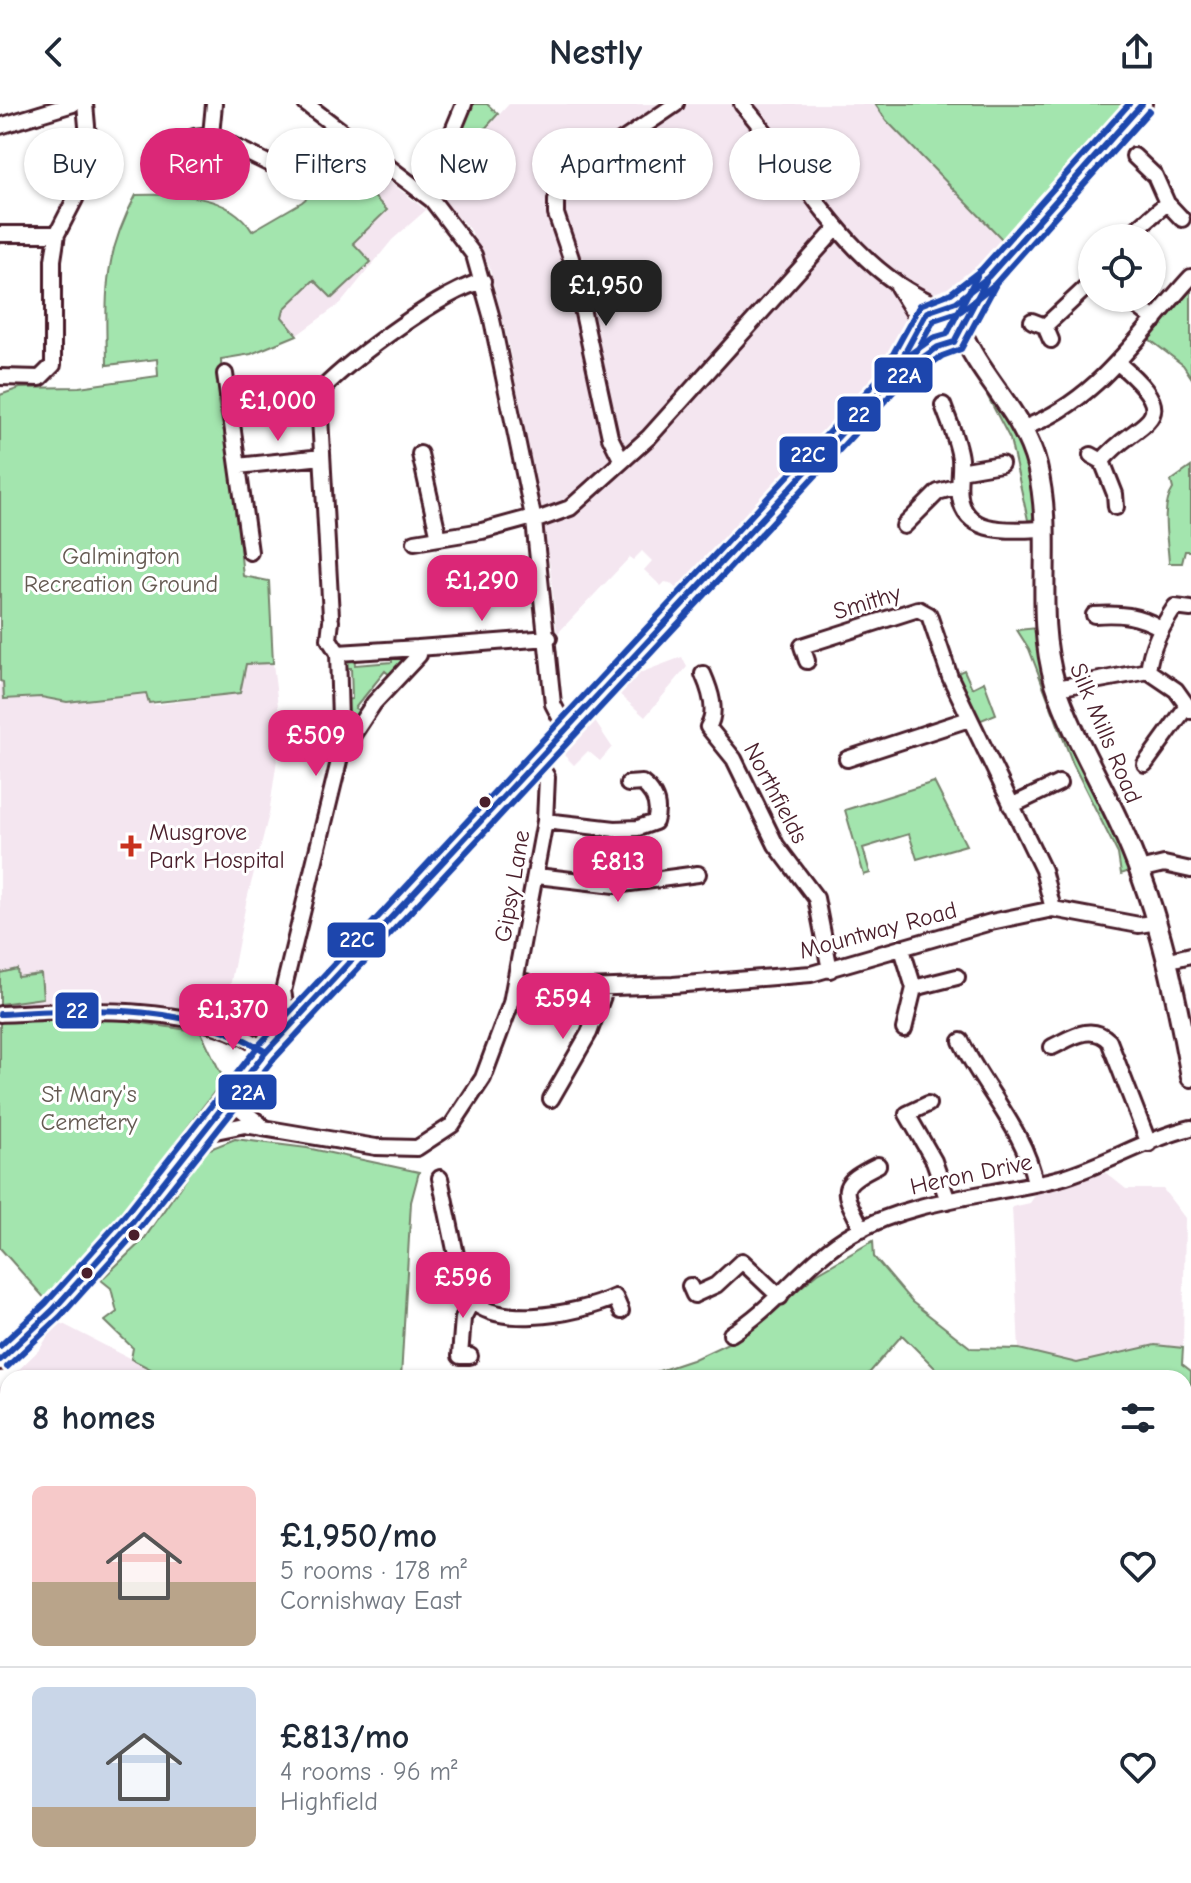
<!DOCTYPE html>
<meta charset="utf-8">
<style>
body{margin:0;font-family:"Comic Neue",sans-serif;background:#f2f2f3;color:#1f2937;height:100vh;display:flex;flex-direction:column;font-size:30px;white-space:nowrap}
*{box-sizing:border-box;margin:0}
p{font-size:26px;color:#747a83}
.icon{flex:none;width:44px;height:44px;fill:none;stroke:currentColor;stroke-width:2;stroke-linecap:round;stroke-linejoin:round}
.map{position:relative;flex:1;overflow:hidden}
.details{position:absolute;left:0px;top:1266px;width:1192px;height:514px;display:flex;flex-direction:column;background:#fff;border-radius:24px 24px 0 0;box-shadow:0 2px 6px #0004}
.details>*{flex:none}
.hud{position:absolute;left:24px;top:24px;width:1144px;height:72px;display:flex;gap:16px}
.fabs{position:absolute;left:1078px;top:120px;display:grid;gap:16px}
.fabs a{display:grid;place-items:center;width:88px;height:88px;border-radius:50%;background:#fff;box-shadow:0 2px 6px #0004;font-size:40px}
.price{position:absolute;translate:-50% -68px;padding:0 18px;border-radius:16px;background:#db2777;color:#fff;font-size:26px;line-height:52px;filter:drop-shadow(0 2px 4px #0008)}
.price::after{content:'';position:absolute;left:50%;top:48px;width:24px;height:18px;margin-left:-12px;background:inherit;clip-path:polygon(0 0,100% 0,50% 100%)}
.price.selected{background:#222;color:#fff}
ul{padding:0;list-style:none}
li{display:flex;align-items:center;gap:24px;height:200px;padding:0 32px}
li+li{border-top:2px solid #e0e1e3}
li span{display:grid;place-items:center;flex:none;width:224px;height:160px;border-radius:12px;color:#555}
li>.icon{margin-inline-start:auto}
span .icon{width:96px;height:96px;fill:#fffc;stroke-width:1}
li b{font-size:34px}
h2{display:flex;justify-content:space-between;align-items:center;height:96px;padding:0 32px;font-size:34px}
.chip{padding:0 28px;border-radius:36px;background:#fff;box-shadow:0 2px 6px #0004;font-size:28px;line-height:72px}
.chip.selected{background:#db2777;color:#fff}
header{display:flex;justify-content:space-between;align-items:center;height:104px;padding:0 32px;background:#fff;font-size:36px;font-weight:800}
.map>svg:first-child{display:block}
.built{fill:#f4e6f0}
.green{fill:#a3e5ae;stroke:#76826c;stroke-width:2}
.water{fill:#7ac8d7;stroke:#678492;stroke-width:2}
.lines{fill:none;stroke-linecap:round;stroke-linejoin:round}
.minor-casing{stroke:#4a1f2b;stroke-width:20}
.major-casing{stroke:#4a1f2b;stroke-width:24}
.minor{stroke:#fff;stroke-width:14}
.major{stroke:#fff;stroke-width:18}
.bus-1-casing{stroke:#fff;stroke-width:12}
.bus-2-casing{stroke:#fff;stroke-width:12}
.bus-3-casing{stroke:#fff;stroke-width:12}
.bus-1{stroke:#1d46ad;stroke-width:6}
.bus-2{stroke:#1d46ad;stroke-width:6}
.bus-3{stroke:#1d46ad;stroke-width:6}
.bus-dot{fill:#4a1f2b;stroke:#fff;stroke-width:3}
.poi-dot{fill:#c8321e;stroke:#fff;stroke-width:3}
.labels{text-anchor:middle;dominant-baseline:central;stroke-width:6;stroke-linejoin:round;paint-order:stroke}
.park-label{font-size:24px;fill:#655a52;stroke:#fff}
.street-label{font-size:24px;fill:#4a1f2b;stroke:#fff}
.poi-label{font-size:24px;fill:#4a1f2b;stroke:#fff;text-anchor:start}
.line-badge{stroke:#fff;stroke-width:3}
.badge-label{font-size:22px;text-anchor:middle;font-weight:bold;fill:#fff}
</style>
<header><svg class="icon" aria-label="back" viewBox="0 0 24 24"><path d="M15 5l-7 7 7 7"/></svg>Nestly<svg class="icon" aria-label="share" viewBox="0 0 24 24"><path d="M12 15V3M7 8l5-5 5 5M5 13v7h14v-7"/></svg></header>
<div class="map">
<svg width="1191" height="1779" viewBox="0 0 1191 1779">
<rect width="100%" height="100%" fill="#fff"/>
<filter id="ink" filterUnits="userSpaceOnUse"><feTurbulence type="fractalNoise" baseFrequency=".0125" numOctaves="2"/><feDisplacementMap in="SourceGraphic" scale="16" xChannelSelector="R" yChannelSelector="G"/><feConvolveMatrix kernelMatrix="1 2 1 2 8 2 1 2 1" color-interpolation-filters="sRGB"/></filter>
<g filter="url(#ink)">
<path class="built" d="M 509,0 L 875,0 L 886,16 L 1003,136 L 957,186 L 944,191 L 932,188 L 908,213 L 908,225 L 886,267 L 682,490 L 670,479 L 665,478 L 661,482 L 644,466 L 652,457 L 642,447 L 633,456 L 630,453 L 557,530 L 550,462 L 508,238 L 489,162 L 471,127 L 435,88 L 435,81 Z
M 356,52 L 426,106 L 392,136 L 341,199 L 297,231 L 282,213 L 283,205 L 360,79 L 356,83 L 339,67 Z
M 682,553 L 687,563 L 645,613 L 617,588 L 635,567 L 637,570 Z
M 273,559 L 281,628 L 269,710 L 246,799 L 227,899 L 232,903 L 230,915 L 214,930 L 103,913 L 0,918 L 0,578 L 3,577 L 5,595 L 41,593 L 67,598 L 147,589 L 149,599 L 155,601 L 240,589 L 246,560 Z
M 596,610 L 596,619 L 612,643 L 600,657 L 588,647 L 574,661 L 560,647 Z
M 1106,1069 L 1126,1085 L 1163,1085 L 1185,1114 L 1183,1244 L 1155,1241 L 1077,1259 L 1019,1245 L 1012,1103 L 1030,1099 L 1038,1087 Z
M 57,1217 L 168,1274 L 10,1274 L 40,1245 Z
M 8,1276 L 8,1649 L 0,1642 L 0,1283 Z"/>
<path class="green" d="M 472,0 L 487,0 L 498,10 L 435,81 L 439,96 L 431,82 L 438,67 L 442,68 Z
M 875,0 L 1125,0 L 1003,136 L 886,16 Z
M 339,67 L 356,83 L 360,78 L 387,106 L 353,139 L 371,158 L 332,194 L 314,176 L 284,205 L 282,213 L 297,231 L 251,250 L 221,255 L 222,285 L 218,297 L 233,375 L 243,472 L 269,477 L 273,559 L 246,560 L 240,589 L 149,599 L 146,589 L 67,598 L 41,593 L 4,595 L 3,578 L 0,577 L 0,291 L 20,284 L 79,283 L 158,272 L 157,255 L 107,261 C 106,191 102,154 136,91 C 176,90 229,89 252,127 L 302,98 Z
M 1191,186 L 1191,273 L 1183,261 L 1149,235 Z
M 988,293 L 992,293 C 1009,320 1049,384 1032,416 L 1028,416 L 1010,335 Z
M 1191,363 L 1191,447 L 1185,447 L 1182,459 L 1169,459 C 1168,437 1160,404 1173,385 L 1171,377 Z
M 1037,524 L 1040,552 L 1130,767 L 1121,770 L 1118,750 L 1073,660 L 1029,545 L 1017,526 Z
M 392,550 L 403,551 L 404,557 L 391,572 L 385,567 L 355,604 L 361,608 L 354,620 L 348,619 L 345,596 L 352,595 L 351,564 L 343,564 L 346,557 L 354,552 L 355,561 L 392,558 Z
M 964,566 L 972,584 L 984,578 L 996,610 L 974,619 L 953,571 Z
M 934,678 L 966,741 L 917,755 L 909,730 L 863,744 L 870,769 L 864,771 L 845,706 Z
M 17,865 L 18,873 L 41,870 L 43,894 L 0,900 L 0,869 Z
M 103,913 L 201,928 L 224,976 C 164,1049 117,1133 48,1198 L 0,1144 L 0,918 Z
M 235,1035 L 307,1044 L 419,1068 L 411,1098 L 401,1274 L 168,1274 L 131,1255 L 133,1244 L 105,1217 L 117,1208 L 111,1184 L 101,1176 L 144,1135 L 205,1047 Z
M 873,1137 L 874,1153 L 912,1198 L 971,1244 L 1019,1245 L 1077,1259 L 1155,1241 L 1183,1244 L 1182,1260 L 1191,1267 L 1191,1321 L 1184,1324 L 1184,1274 L 945,1274 L 902,1231 L 865,1274 L 638,1274 L 692,1256 L 743,1232 L 818,1169 Z
M 0,1642 L 8,1649 L 8,1772 L 721,1772 L 706,1779 L 493,1774 L 492,1779 L 0,1779 Z
M 888,1772 L 988,1772 L 983,1779 L 883,1779 Z"/>
<path class="water" d="M 769,1772 L 888,1772 L 883,1779 L 780,1779 Z"/>
<g class="lines">
<defs>
<path id="minor" d="M 306,0 L 432,96 L 474,151 L 491,211 L 534,417 L 553,600 L 566,625
M 742,0 C 805,71 846,165 939,202
M 0,22 L 73,0
M 211,31 L 214,0
M 194,33 L 211,31 L 268,59
M 1134,52 L 1155,72 L 1167,99
M 421,87 L 444,48 L 464,0
M 0,130 L 57,130
M 1126,134 L 1167,99 L 1182,115
M 898,183 L 921,220
M 1127,194 L 1155,216
M 1032,217 L 1045,222 L 1051,236
M 1045,222 L 1092,178
M 225,270 L 250,448
M 0,273 L 40,274 L 53,261 L 53,156 L 57,130 L 75,95 L 89,44 L 85,0
M 943,301 C 949,318 958,337 960,355 C 961,368 958,380 960,393 C 966,434 1016,425 1045,425
M 1023,324 C 1098,298 1139,229 1191,173
M 420,350 L 439,434 L 482,427 L 533,413
M 1091,351 L 1102,357 C 1135,315 1190,320 1118,259
M 622,357 L 610,333 L 571,154 L 556,110 L 556,96 L 560,85 L 582,64 L 676,0
M 1102,357 L 1115,390 L 1116,403
M 238,362 L 322,353
M 960,367 L 1001,360
M 534,417 L 570,404 L 649,333 L 836,125
M 904,422 L 938,388 L 959,382
M 415,438 L 439,434
M 1094,511 C 1120,509 1138,511 1161,524
M 331,512 L 319,295 L 322,285 C 353,254 442,187 483,177
M 418,544 L 549,534
M 338,549 L 341,649
M 807,557 L 802,542 L 918,505 L 929,511 L 950,573 L 1043,766 L 1053,805
M 1148,567 C 1151,542 1161,524 1175,503 L 1191,505
M 703,570 C 710,586 718,608 708,623 L 734,655 L 776,741 L 816,794 L 830,866
M 1057,584 L 1148,567 L 1176,586 L 1191,607
M 847,655 L 969,615
M 1145,660 L 1187,602
M 1011,702 L 1059,679
M 545,717 L 615,725 L 638,724 L 655,718 C 660,702 655,689 642,679 L 628,680
M 1139,766 L 1164,760 L 1191,766
M 537,772 L 615,781 L 698,770
M 902,845 L 914,884 L 904,925
M 1170,856 L 1191,851
M 526,878 L 532,892 L 555,885 L 673,881 L 811,870 L 991,818 L 1053,805 L 1139,821 L 1157,818
M 914,884 L 957,873
M 285,899 L 283,887 L 341,649 L 374,599 L 419,551 L 418,544 L 338,549 L 329,535 L 331,517
M 0,910 C 73,906 209,898 266,948
M 961,937 C 983,984 1025,1026 1035,1079
M 1052,943 C 1071,934 1091,919 1109,937 L 1149,1040
M 228,995 L 260,1020
M 551,995 L 589,929 L 606,884
M 928,1000 L 907,1010 L 934,1057 L 948,1097
M 201,1030 L 245,1021 L 376,1043 L 417,1044 L 452,1021 L 483,974 L 511,899 L 545,717 L 547,673 L 537,656
M 440,1074 L 463,1184 C 482,1230 579,1210 615,1193 L 621,1207
M 862,1125 C 843,1086 835,1082 878,1061
M 690,1182 L 694,1191 L 716,1181 L 742,1157 L 780,1193
M 731,1230 C 777,1202 807,1155 853,1129 C 916,1094 991,1092 1060,1074 C 1105,1061 1146,1035 1191,1024
M 470,1252 L 460,1252 L 463,1214 L 471,1199"/>
<path id="major" d="M921 222a20 20 0 1 1 40 0a20 20 0 1 1-40 0Z
M 961,219 L 988,173 L 1142,0
M 961,226 C 981,275 1024,309 1037,362 C 1055,435 1033,505 1055,579 C 1072,632 1104,682 1126,734 C 1160,811 1176,891 1191,973
M 0,1256 L 53,1206 L 133,1117 L 266,948 L 878,290 L 921,224"/>
</defs>
<use href="#minor" class="minor-casing"/>
<use href="#major" class="major-casing"/>
<use href="#minor" class="minor"/>
<use href="#major" class="major"/>
<defs>
<path id="bus-1" d="M 898,271 L 938,243 L 954,238 L 986,177
M 0,910 C 89,905 188,897 266,948
M 0,1256 L 53,1206 L 133,1117 L 266,948 L 889,278 L 927,208 L 956,198 L 988,173 L 1142,0"/>
<path id="bus-2" d="M 904,279 L 942,252 L 961,245 L 995,182
M 7,1263 L 60,1213 L 140,1124 L 274,955 L 896,285 L 934,216 L 961,207 L 995,180 L 1149,7"/>
<path id="bus-3" d="M 892,263 L 933,234 L 947,230 L 977,172
M 0,1242 L 46,1199 L 125,1111 L 259,941 L 881,272 L 920,201 L 951,189 L 981,166 L 1129,0"/>
</defs>
<use href="#bus-1" class="bus-1-casing"/>
<use href="#bus-2" class="bus-2-casing"/>
<use href="#bus-3" class="bus-3-casing"/>
<use href="#bus-1" class="bus-1"/>
<use href="#bus-2" class="bus-2"/>
<use href="#bus-3" class="bus-3"/>
</g>
</g>
<g class="bus-dot">
<circle cx="485" cy="698" r="7"/>
<circle cx="134" cy="1131" r="7"/>
<circle cx="87" cy="1169" r="7"/>
</g>
<path class="poi-dot" d="M127 730h8v8h8v8h-8v8h-8v-8h-8v-8h8z"/>
<g class="labels">
<g class="park-label">
<text x="121" y="452">Galmington<tspan x="121" dy="28">Recreation Ground</tspan></text>
<text x="89" y="990">St Mary's<tspan x="89" dy="28">Cemetery</tspan></text>
</g>
<g class="street-label">
<text transform="translate(867 498) rotate(-17)">Smithy</text>
<text transform="translate(1106 629) rotate(67)">Silk Mills Road</text>
<text transform="translate(776 689) rotate(62)">Northfields</text>
<text transform="translate(512 782) rotate(-80)">Gipsy Lane</text>
<text transform="translate(878 826) rotate(-15)">Mountway Road</text>
<text transform="translate(971 1070) rotate(-12)">Heron Drive</text>
</g>
<g class="poi-label">
<text x="149" y="728">Musgrove<tspan x="149" dy="28">Park Hospital</tspan></text>
</g>
</g>
<g class="line-badge">
<rect x="873" y="252" width="61" height="38" rx="8" fill="#1d46ad"/>
<rect x="836" y="291" width="46" height="38" rx="8" fill="#1d46ad"/>
<rect x="778" y="331" width="61" height="39" rx="8" fill="#1d46ad"/>
<rect x="326" y="817" width="61" height="38" rx="8" fill="#1d46ad"/>
<rect x="54" y="887" width="46" height="39" rx="8" fill="#1d46ad"/>
<rect x="217" y="969" width="61" height="38" rx="8" fill="#1d46ad"/>
</g>
<g class="badge-label">
<text x="904" y="279">22A</text>
<text x="859" y="318">22</text>
<text x="808" y="358">22C</text>
<text x="357" y="843">22C</text>
<text x="77" y="914">22</text>
<text x="248" y="996">22A</text>
</g>
</svg>
<div class="fabs">
<a><svg class="icon" aria-label="locate" viewBox="0 0 24 24"><circle cx="12" cy="12" r="6"/><path d="M12 2v4M12 18v4M2 12h4M18 12h4"/></svg></a>
</div>
<b class="price selected" style="left:606px;top:224px">£1,950</b>
<b class="price" style="left:278px;top:339px">£1,000</b>
<b class="price" style="left:482px;top:519px">£1,290</b>
<b class="price" style="left:316px;top:674px">£509</b>
<b class="price" style="left:618px;top:800px">£813</b>
<b class="price" style="left:563px;top:937px">£594</b>
<b class="price" style="left:233px;top:948px">£1,370</b>
<b class="price" style="left:463px;top:1216px">£596</b>
<div class="hud">
<a class="chip">Buy</a>
<a class="chip selected">Rent</a>
<a class="chip">Filters</a>
<a class="chip">New</a>
<a class="chip">Apartment</a>
<a class="chip">House</a>
</div>
<section class="details">
<h2>8 homes<svg class="icon" aria-label="filters" viewBox="0 0 24 24"><path d="M4 7h16M4 17h16"/><circle cx="9" cy="7" r="2"/><circle cx="15" cy="17" r="2"/></svg></h2>
<ul>
<li><span style="background:linear-gradient(#f6c9c9 60%,#b9a48a 0)"><svg class="icon" aria-label="home" viewBox="0 0 24 24"><path d="M3 11l9-7 9 7M6 9v11h12V9"/></svg></span><div><b>£1,950/mo</b><p>5 rooms · 178 m²</p><p>Cornishway East</p></div><svg class="icon" aria-label="heart" viewBox="0 0 24 24"><path d="M12 20l-8-8c-3-5 5-10 8-4 3-6 11-1 8 4z"/></svg></li>
<li><span style="background:linear-gradient(#c9d6e8 75%,#b9a48a 0)"><svg class="icon" aria-label="home" viewBox="0 0 24 24"><path d="M3 11l9-7 9 7M6 9v11h12V9"/></svg></span><div><b>£813/mo</b><p>4 rooms · 96 m²</p><p>Highfield</p></div><svg class="icon" aria-label="heart" viewBox="0 0 24 24"><path d="M12 20l-8-8c-3-5 5-10 8-4 3-6 11-1 8 4z"/></svg></li>
</ul>
</section>
</div>
